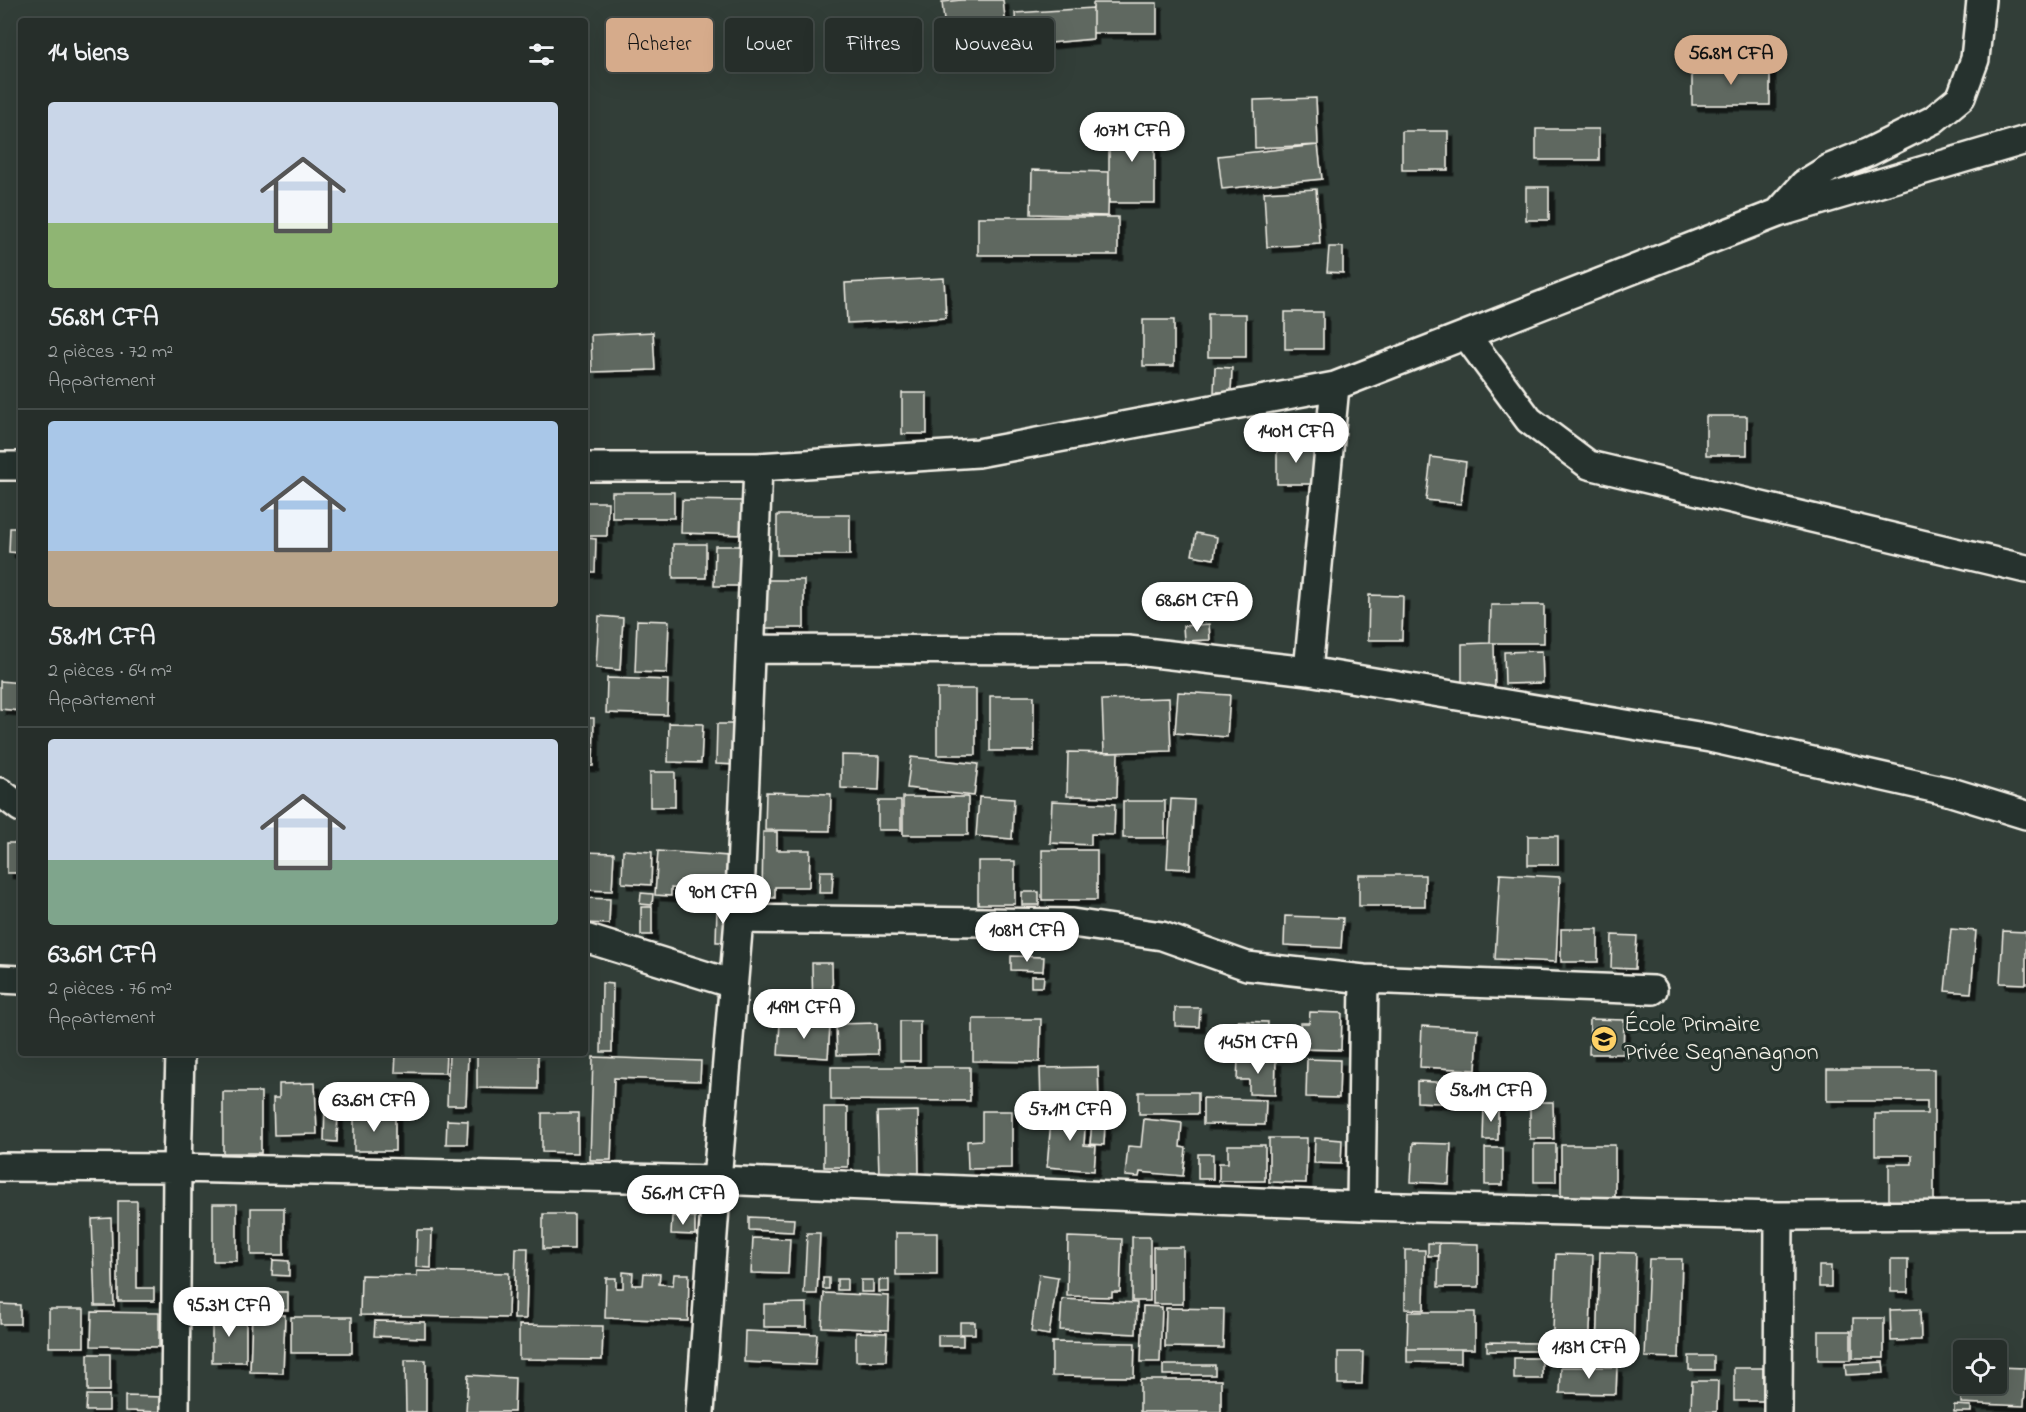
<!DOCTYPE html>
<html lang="fr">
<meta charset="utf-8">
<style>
body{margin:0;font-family:"Indie Flower",sans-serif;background:#323a36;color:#f1f3f6;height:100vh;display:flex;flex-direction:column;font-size:22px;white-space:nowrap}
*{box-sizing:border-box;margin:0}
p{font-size:20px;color:#a4a8a8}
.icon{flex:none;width:33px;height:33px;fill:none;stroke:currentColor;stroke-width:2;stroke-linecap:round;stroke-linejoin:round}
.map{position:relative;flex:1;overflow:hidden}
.drawer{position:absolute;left:18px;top:18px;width:570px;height:1038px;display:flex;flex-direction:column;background:#262e2a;border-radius:6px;box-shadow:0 6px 24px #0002,0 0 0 2px #424a47}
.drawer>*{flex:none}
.banner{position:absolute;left:606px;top:18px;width:570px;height:54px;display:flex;gap:12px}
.tools{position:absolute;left:1953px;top:1340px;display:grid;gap:12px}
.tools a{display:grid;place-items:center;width:54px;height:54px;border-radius:6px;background:#262e2a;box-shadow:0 6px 24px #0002,0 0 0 2px #424a47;font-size:30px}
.price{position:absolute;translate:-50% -51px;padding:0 14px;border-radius:21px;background:#fff;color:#222;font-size:20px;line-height:39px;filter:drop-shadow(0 2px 3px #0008)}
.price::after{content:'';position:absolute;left:50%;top:36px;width:18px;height:14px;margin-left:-9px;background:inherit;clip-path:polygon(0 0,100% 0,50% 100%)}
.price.current{background:#d6ab8b;color:#111}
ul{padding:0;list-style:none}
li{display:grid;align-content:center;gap:12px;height:318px;padding:0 30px}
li+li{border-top:2px solid #424a47}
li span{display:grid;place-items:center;height:186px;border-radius:6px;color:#555}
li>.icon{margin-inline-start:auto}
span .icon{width:108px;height:108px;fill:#fffc;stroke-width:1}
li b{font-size:26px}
h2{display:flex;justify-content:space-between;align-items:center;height:72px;padding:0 30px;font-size:26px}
.chip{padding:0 21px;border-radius:6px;background:#262e2a;box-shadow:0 6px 24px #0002,0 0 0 2px #424a47;font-size:21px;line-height:54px}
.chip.current{background:#d6ab8b;color:#111}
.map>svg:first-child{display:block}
.building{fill:#5f6861;stroke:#f4f1e8;stroke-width:1.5;filter:url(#shadow)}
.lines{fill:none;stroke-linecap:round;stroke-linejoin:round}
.street-casing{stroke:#f4f1e8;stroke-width:32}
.street{stroke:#26332d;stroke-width:27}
.labels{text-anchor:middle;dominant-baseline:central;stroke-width:6;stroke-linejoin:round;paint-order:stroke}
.poi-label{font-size:24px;fill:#f4f1e8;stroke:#26332d;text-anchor:start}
</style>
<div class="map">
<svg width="2026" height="1412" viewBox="0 0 2026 1412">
<defs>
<filter id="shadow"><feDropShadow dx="5.5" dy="5.5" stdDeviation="0" flood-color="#0009"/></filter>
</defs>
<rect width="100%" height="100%" fill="#323e38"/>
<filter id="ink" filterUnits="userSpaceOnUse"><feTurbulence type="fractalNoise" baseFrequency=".0167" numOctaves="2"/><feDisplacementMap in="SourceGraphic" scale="12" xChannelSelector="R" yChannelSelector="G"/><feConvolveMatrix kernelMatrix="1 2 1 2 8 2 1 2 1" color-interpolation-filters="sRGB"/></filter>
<g filter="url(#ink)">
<path class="building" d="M 961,0 L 1003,0 L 1009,53 L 948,59 L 942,2 Z
M 1093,3 L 1157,3 L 1157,33 L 1093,33 Z
M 1093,8 L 1093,39 L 1017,46 L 1015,13 Z
M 1692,66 L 1770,66 L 1770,105 L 1692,105 Z
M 1316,98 L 1318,145 L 1255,148 L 1254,100 Z
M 1109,123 L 1155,123 L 1155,203 L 1109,203 Z
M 1536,129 L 1599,129 L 1599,160 L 1536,160 Z
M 1402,131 L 1448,131 L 1448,170 L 1402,170 Z
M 1318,145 L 1322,179 L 1222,189 L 1218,156 Z
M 1032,170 L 1109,172 L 1108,216 L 1031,214 Z
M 1526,187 L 1549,187 L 1549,220 L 1526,220 Z
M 1316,189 L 1320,244 L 1267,247 L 1264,192 Z
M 978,217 L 1118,217 L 1118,255 L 978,255 Z
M 1329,247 L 1343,247 L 1343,273 L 1327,272 Z
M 944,278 L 946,318 L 847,323 L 845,283 Z
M 1285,312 L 1323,312 L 1323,349 L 1285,349 Z
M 1208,314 L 1246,314 L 1246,357 L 1208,357 Z
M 1143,320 L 1174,320 L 1174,366 L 1143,366 Z
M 653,332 L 655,370 L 592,372 L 591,335 Z
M 1215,367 L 1232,368 L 1231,392 L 1214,392 Z
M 902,393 L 927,393 L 927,434 L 902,434 Z
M 1706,416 L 1747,416 L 1747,455 L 1706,455 Z
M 1277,443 L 1315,443 L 1315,484 L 1277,484 Z
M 1431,457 L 1466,462 L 1461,504 L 1426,500 Z
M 612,492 L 674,492 L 674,518 L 612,518 Z
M 682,500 L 746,501 L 745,535 L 681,533 Z
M 586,502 L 608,502 L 607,536 L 586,536 Z
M 777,515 L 850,515 L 850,555 L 777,555 Z
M 10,528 L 21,528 L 21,553 L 9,552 Z
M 1196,533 L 1217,537 L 1214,559 L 1192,555 Z
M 585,538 L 596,539 L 595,572 L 585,572 Z
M 673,544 L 706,544 L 706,578 L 673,578 Z
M 715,546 L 745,546 L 744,586 L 714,586 Z
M 766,580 L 804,580 L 804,628 L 766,628 Z
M 1369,595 L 1403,596 L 1402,640 L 1368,640 Z
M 1491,605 L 1544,605 L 1544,643 L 1490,643 Z
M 599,616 L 623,618 L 620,670 L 596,668 Z
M 637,620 L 669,621 L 667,673 L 635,672 Z
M 1209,624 L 1210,640 L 1184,641 L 1183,626 Z
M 1490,643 L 1494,643 L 1495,691 L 1462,691 L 1462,644 Z
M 1542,651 L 1543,683 L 1505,684 L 1504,652 Z
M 607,678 L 668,680 L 667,715 L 606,713 Z
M 0,681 L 21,683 L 21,711 L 0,709 Z
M 937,689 L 976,689 L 976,755 L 937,755 Z
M 1178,692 L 1230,695 L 1227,737 L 1175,733 Z
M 990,696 L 1034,696 L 1034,751 L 990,751 Z
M 1169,698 L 1171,751 L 1104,753 L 1102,700 Z
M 585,718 L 594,718 L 593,766 L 585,766 Z
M 669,723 L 703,724 L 701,763 L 668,762 Z
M 717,724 L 739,724 L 739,765 L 716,764 Z
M 1068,752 L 1118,753 L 1117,797 L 1067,796 Z
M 841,755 L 880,756 L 879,790 L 841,788 Z
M 911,757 L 978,764 L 974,796 L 907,788 Z
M 650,772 L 675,772 L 675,807 L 650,807 Z
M 766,792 L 831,794 L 830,831 L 765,830 Z
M 903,797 L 968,797 L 968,835 L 903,835 Z
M 979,797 L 1014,799 L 1012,839 L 976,836 Z
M 1171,799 L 1194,800 L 1190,869 L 1167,868 Z
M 878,801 L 901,801 L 901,830 L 878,830 Z
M 1052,801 L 1115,804 L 1114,835 L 1091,834 L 1091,845 L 1050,843 Z
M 1123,801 L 1165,801 L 1165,838 L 1123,838 Z
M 763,832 L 777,832 L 777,850 L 810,850 L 809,887 L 775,887 L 775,898 L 762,898 Z
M 1528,836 L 1558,836 L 1558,865 L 1528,865 Z
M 7,843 L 21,843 L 21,873 L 7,873 Z
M 623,850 L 652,852 L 651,885 L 622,883 Z
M 1042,850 L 1097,850 L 1097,900 L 1042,900 Z
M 658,851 L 729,856 L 726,892 L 671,888 L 671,896 L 655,895 Z
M 585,852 L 614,853 L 612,891 L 585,890 Z
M 978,861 L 1015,861 L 1015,904 L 978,904 Z
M 820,871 L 833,871 L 832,893 L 819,893 Z
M 1500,874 L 1560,877 L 1556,962 L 1495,959 Z
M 1359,875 L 1425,875 L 1425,906 L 1359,906 Z
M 1022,892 L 1039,892 L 1039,905 L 1022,905 Z
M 641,893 L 653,894 L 652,905 L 640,904 Z
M 585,898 L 610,899 L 609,924 L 585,923 Z
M 641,907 L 652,907 L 652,935 L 641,935 Z
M 717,907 L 730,908 L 728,942 L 716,942 Z
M 1285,916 L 1343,918 L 1341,948 L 1284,945 Z
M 1561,929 L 1598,929 L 1598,962 L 1561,962 Z
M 1951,929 L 1976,931 L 1971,993 L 1945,991 Z
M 2003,931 L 2026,932 L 2026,984 L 2000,983 Z
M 1612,935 L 1637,936 L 1635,969 L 1611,968 Z
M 1011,956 L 1044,957 L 1043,971 L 1011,970 Z
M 812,963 L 832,963 L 833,1019 L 813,1019 Z
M 1031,976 L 1044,976 L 1043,987 L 1031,987 Z
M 602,983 L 613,984 L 612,1052 L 601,1052 Z
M 1175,1008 L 1200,1008 L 1199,1027 L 1175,1026 Z
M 1310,1012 L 1342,1013 L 1341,1050 L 1300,1049 L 1300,1023 L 1309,1023 Z
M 973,1019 L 1041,1019 L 1040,1062 L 973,1061 Z
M 1590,1019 L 1624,1020 L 1623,1054 L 1589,1054 Z
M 900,1021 L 920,1021 L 920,1061 L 900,1061 Z
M 1237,1021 L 1268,1022 L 1267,1049 L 1236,1048 Z
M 780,1023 L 830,1026 L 828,1058 L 778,1055 Z
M 877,1023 L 878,1054 L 837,1055 L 836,1024 Z
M 1422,1026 L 1478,1029 L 1476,1070 L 1420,1067 Z
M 396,1053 L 446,1053 L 445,1073 L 395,1072 Z
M 449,1054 L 468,1054 L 466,1105 L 447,1105 Z
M 477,1055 L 538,1055 L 538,1089 L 477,1088 Z
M 593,1057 L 701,1061 L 700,1081 L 614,1078 L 611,1160 L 590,1160 Z
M 1238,1059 L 1276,1060 L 1275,1095 L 1249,1094 L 1249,1080 L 1237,1080 Z
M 1307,1059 L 1340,1060 L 1339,1098 L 1306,1097 Z
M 831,1067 L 970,1067 L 970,1101 L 831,1100 Z
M 1098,1067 L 1099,1103 L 1041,1105 L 1040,1068 Z
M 1827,1069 L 1934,1069 L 1934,1207 L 1889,1207 L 1889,1164 L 1912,1164 L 1912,1155 L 1875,1155 L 1875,1114 L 1927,1114 L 1927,1101 L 1827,1101 Z
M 1417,1081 L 1489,1085 L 1488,1105 L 1417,1102 Z
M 315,1083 L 317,1134 L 274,1135 L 273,1098 L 279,1098 L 279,1084 Z
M 223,1092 L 261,1092 L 261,1153 L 223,1153 Z
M 1139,1092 L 1198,1092 L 1198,1114 L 1139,1114 Z
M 1203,1098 L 1266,1100 L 1265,1125 L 1203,1124 Z
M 1530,1102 L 1553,1102 L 1554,1139 L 1530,1139 Z
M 325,1105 L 338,1106 L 337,1142 L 324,1141 Z
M 1484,1105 L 1498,1105 L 1498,1140 L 1483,1140 Z
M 824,1107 L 848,1107 L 848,1167 L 824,1167 Z
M 1052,1108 L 1086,1111 L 1084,1145 L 1096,1146 L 1094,1171 L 1047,1167 Z
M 918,1111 L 919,1173 L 879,1174 L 877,1112 Z
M 982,1111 L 1012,1111 L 1012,1168 L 968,1169 L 967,1141 L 982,1140 Z
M 542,1113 L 578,1113 L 578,1153 L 542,1152 Z
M 354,1114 L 395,1114 L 395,1151 L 354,1151 Z
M 1144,1119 L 1182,1123 L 1180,1147 L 1186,1148 L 1183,1176 L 1140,1172 L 1139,1177 L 1125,1176 L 1128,1146 L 1141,1147 Z
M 447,1120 L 468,1121 L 467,1144 L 446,1144 Z
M 1092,1122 L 1105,1123 L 1104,1145 L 1090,1144 Z
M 1269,1138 L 1307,1138 L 1306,1183 L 1269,1182 Z
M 1315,1138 L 1342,1140 L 1341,1164 L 1314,1163 Z
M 1413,1143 L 1451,1144 L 1449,1184 L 1411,1182 Z
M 1534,1144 L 1556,1144 L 1556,1182 L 1534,1182 Z
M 1228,1145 L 1265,1145 L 1265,1181 L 1219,1181 L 1219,1163 L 1228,1163 Z
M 1561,1145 L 1615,1145 L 1615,1199 L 1561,1199 Z
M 1485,1148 L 1503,1148 L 1503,1185 L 1485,1185 Z
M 1198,1154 L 1213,1154 L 1213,1179 L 1198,1179 Z
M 118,1201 L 137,1201 L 137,1288 L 154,1288 L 154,1301 L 118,1301 Z
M 213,1204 L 237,1204 L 237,1261 L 213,1261 Z
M 251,1208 L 284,1208 L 284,1255 L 251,1255 Z
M 543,1214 L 574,1214 L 574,1249 L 543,1249 Z
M 672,1216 L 695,1217 L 695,1235 L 671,1234 Z
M 749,1217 L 794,1219 L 793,1232 L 749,1230 Z
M 111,1218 L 114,1306 L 95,1306 L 92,1219 Z
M 417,1230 L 432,1230 L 431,1268 L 416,1267 Z
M 807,1233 L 820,1233 L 817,1294 L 804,1294 Z
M 896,1233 L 937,1233 L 937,1275 L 896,1275 Z
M 1068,1237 L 1122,1239 L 1120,1292 L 1112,1292 L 1112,1297 L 1067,1296 Z
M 1132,1237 L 1150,1237 L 1150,1301 L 1132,1301 Z
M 753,1238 L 790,1239 L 788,1274 L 751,1273 Z
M 1428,1243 L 1439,1243 L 1439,1256 L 1428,1256 Z
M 1439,1243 L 1479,1244 L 1479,1287 L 1438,1287 Z
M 1153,1247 L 1183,1247 L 1183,1304 L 1153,1304 Z
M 516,1248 L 528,1248 L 526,1319 L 514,1319 Z
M 1405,1250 L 1425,1250 L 1424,1310 L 1405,1309 Z
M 1600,1252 L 1636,1253 L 1633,1355 L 1597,1354 Z
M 1556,1254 L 1593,1255 L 1589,1355 L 1552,1354 Z
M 1649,1259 L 1682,1259 L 1679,1358 L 1645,1357 Z
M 1891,1259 L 1908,1259 L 1908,1292 L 1891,1292 Z
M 273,1260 L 289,1261 L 289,1276 L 272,1275 Z
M 1819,1266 L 1831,1266 L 1831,1287 L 1819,1287 Z
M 417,1271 L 509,1273 L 508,1318 L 360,1315 L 361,1275 L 417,1276 Z
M 623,1272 L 633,1273 L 632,1285 L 643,1285 L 644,1273 L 660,1274 L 659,1284 L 673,1285 L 674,1274 L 689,1274 L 688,1321 L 605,1318 L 606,1278 L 616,1278 L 616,1288 L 623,1288 Z
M 1039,1274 L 1058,1277 L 1049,1335 L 1031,1332 Z
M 823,1278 L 829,1278 L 829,1289 L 823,1289 Z
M 837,1279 L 847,1279 L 847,1290 L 837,1290 Z
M 861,1280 L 873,1280 L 873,1292 L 861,1292 Z
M 879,1280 L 889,1280 L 889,1292 L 879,1292 Z
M 213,1291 L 288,1292 L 288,1310 L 212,1308 Z
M 824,1293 L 889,1296 L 888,1330 L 822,1327 Z
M 1062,1299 L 1137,1303 L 1136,1334 L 1060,1330 Z
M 807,1303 L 807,1327 L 764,1327 L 764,1304 Z
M 0,1304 L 20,1305 L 20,1324 L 0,1324 Z
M 1143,1306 L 1162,1307 L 1160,1362 L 1141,1362 Z
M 1166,1308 L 1224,1309 L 1223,1348 L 1165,1347 Z
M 49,1309 L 84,1309 L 84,1347 L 49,1347 Z
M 1920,1309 L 1921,1340 L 1891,1341 L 1890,1310 Z
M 92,1312 L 159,1313 L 159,1347 L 91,1346 Z
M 1408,1312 L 1475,1312 L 1475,1349 L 1407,1349 Z
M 252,1314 L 285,1315 L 283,1373 L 250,1372 Z
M 212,1315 L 246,1315 L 246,1362 L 212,1362 Z
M 291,1317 L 352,1317 L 352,1353 L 291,1353 Z
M 1853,1318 L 1884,1318 L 1884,1358 L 1853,1358 Z
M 375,1321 L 425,1322 L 425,1338 L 374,1336 Z
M 960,1322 L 975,1322 L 975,1334 L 960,1334 Z
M 519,1325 L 603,1326 L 602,1360 L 519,1359 Z
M 745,1331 L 817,1334 L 815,1365 L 744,1362 Z
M 1818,1331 L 1851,1331 L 1851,1360 L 1818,1360 Z
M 856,1332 L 887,1333 L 886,1361 L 856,1361 Z
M 938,1335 L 963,1335 L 963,1346 L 938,1346 Z
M 1052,1342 L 1135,1343 L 1134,1377 L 1052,1376 Z
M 1487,1342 L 1541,1343 L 1541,1351 L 1487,1351 Z
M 1407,1349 L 1461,1349 L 1461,1363 L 1407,1362 Z
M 1338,1352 L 1363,1352 L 1362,1384 L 1338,1384 Z
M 88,1354 L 110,1354 L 110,1391 L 88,1391 Z
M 1689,1356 L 1714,1356 L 1714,1370 L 1689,1370 Z
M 1514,1358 L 1542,1358 L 1542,1379 L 1514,1379 Z
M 405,1360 L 426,1360 L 426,1412 L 406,1412 Z
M 1883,1362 L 1884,1373 L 1846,1375 L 1845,1364 Z
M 1163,1365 L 1215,1365 L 1215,1375 L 1163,1375 Z
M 1962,1366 L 1964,1366 L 1964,1383 L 1996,1383 L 1996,1367 L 2026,1368 L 2024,1406 L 1961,1403 Z
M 1561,1367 L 1617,1367 L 1616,1394 L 1560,1393 Z
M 1734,1368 L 1763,1368 L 1763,1401 L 1734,1401 Z
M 468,1375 L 515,1378 L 514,1412 L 466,1412 Z
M 1140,1380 L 1221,1380 L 1221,1412 L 1140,1412 Z
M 1692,1381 L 1718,1381 L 1717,1412 L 1691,1412 Z
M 87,1395 L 109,1395 L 109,1411 L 86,1411 Z
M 125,1396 L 165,1397 L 164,1412 L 125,1411 Z
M 1954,1405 L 1971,1406 L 1971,1412 L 1954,1412 Z"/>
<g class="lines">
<defs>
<path id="street" d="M 1779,212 L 1804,184 L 1830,168 L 1869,152 L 1933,120 L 1961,97 L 1975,59 L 1981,0
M 1466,335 L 1529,420 L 1589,465 L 2026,569
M 0,466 L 21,466
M 585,467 L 758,467 L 978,453 L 1335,386 L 1778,213 L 2026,140
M 751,649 L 1128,650 L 1308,671 L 1710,738 L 1951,792 L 2026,815
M 1308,671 L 1335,386
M 0,792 L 21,808
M 739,919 L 1072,923 L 1162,936 L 1247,966 L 1364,979 L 1653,990
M 585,938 L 733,984
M 0,979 L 21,980
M 0,1167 L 177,1168 L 717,1180 L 1361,1206 L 1779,1216 L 2026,1215
M 1361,1206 L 1364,979
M 175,1412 L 177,1168 L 180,1053
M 700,1412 L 717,1180 L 739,919 L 758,467
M 1778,1412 L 1779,1216"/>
</defs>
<use href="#street" class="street-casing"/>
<use href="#street" class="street"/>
</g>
</g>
<defs>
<symbol id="school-disc" viewBox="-11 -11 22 22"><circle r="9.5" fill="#ffd166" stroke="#26332d"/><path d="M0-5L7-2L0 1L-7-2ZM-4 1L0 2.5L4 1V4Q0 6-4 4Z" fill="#111"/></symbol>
</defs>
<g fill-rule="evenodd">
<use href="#school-disc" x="1589" y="1024" width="30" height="30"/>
</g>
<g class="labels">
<g class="poi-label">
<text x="1624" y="1025">École Primaire<tspan x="1624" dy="28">Privée Segnanagnon</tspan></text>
</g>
</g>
</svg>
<div class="tools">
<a><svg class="icon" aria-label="locate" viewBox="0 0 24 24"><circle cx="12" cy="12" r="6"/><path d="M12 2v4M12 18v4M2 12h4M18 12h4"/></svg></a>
</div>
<b class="price current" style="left:1731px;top:86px">56.8M CFA</b>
<b class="price" style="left:1132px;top:163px">107M CFA</b>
<b class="price" style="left:1296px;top:464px">140M CFA</b>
<b class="price" style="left:1197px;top:633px">68.6M CFA</b>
<b class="price" style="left:723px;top:925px">90M CFA</b>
<b class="price" style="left:1027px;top:963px">108M CFA</b>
<b class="price" style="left:804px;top:1040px">149M CFA</b>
<b class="price" style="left:1258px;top:1075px">145M CFA</b>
<b class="price" style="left:1491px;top:1123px">58.1M CFA</b>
<b class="price" style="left:374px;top:1133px">63.6M CFA</b>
<b class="price" style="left:1070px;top:1142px">57.1M CFA</b>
<b class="price" style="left:683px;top:1226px">56.1M CFA</b>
<b class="price" style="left:229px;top:1338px">95.3M CFA</b>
<b class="price" style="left:1589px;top:1380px">113M CFA</b>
<div class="banner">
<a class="chip current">Acheter</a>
<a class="chip">Louer</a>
<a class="chip">Filtres</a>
<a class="chip">Nouveau</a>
</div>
<section class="drawer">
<h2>14 biens<svg class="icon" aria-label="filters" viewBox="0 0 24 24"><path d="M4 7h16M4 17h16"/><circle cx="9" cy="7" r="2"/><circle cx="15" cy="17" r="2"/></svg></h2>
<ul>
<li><span style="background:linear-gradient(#c9d6e8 65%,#8fb573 0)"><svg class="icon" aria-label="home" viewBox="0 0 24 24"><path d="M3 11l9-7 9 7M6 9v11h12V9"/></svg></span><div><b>56.8M CFA</b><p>2 pièces · 72 m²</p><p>Appartement</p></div></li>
<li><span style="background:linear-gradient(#a9c7e8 70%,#b9a48a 0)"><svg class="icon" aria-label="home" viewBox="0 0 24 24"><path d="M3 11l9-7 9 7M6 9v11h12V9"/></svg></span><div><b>58.1M CFA</b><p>2 pièces · 64 m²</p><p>Appartement</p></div></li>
<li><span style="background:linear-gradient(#c9d6e8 65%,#7fa58c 0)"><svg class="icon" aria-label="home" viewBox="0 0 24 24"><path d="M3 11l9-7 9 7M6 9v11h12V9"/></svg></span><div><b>63.6M CFA</b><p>2 pièces · 76 m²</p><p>Appartement</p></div></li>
</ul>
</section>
</div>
